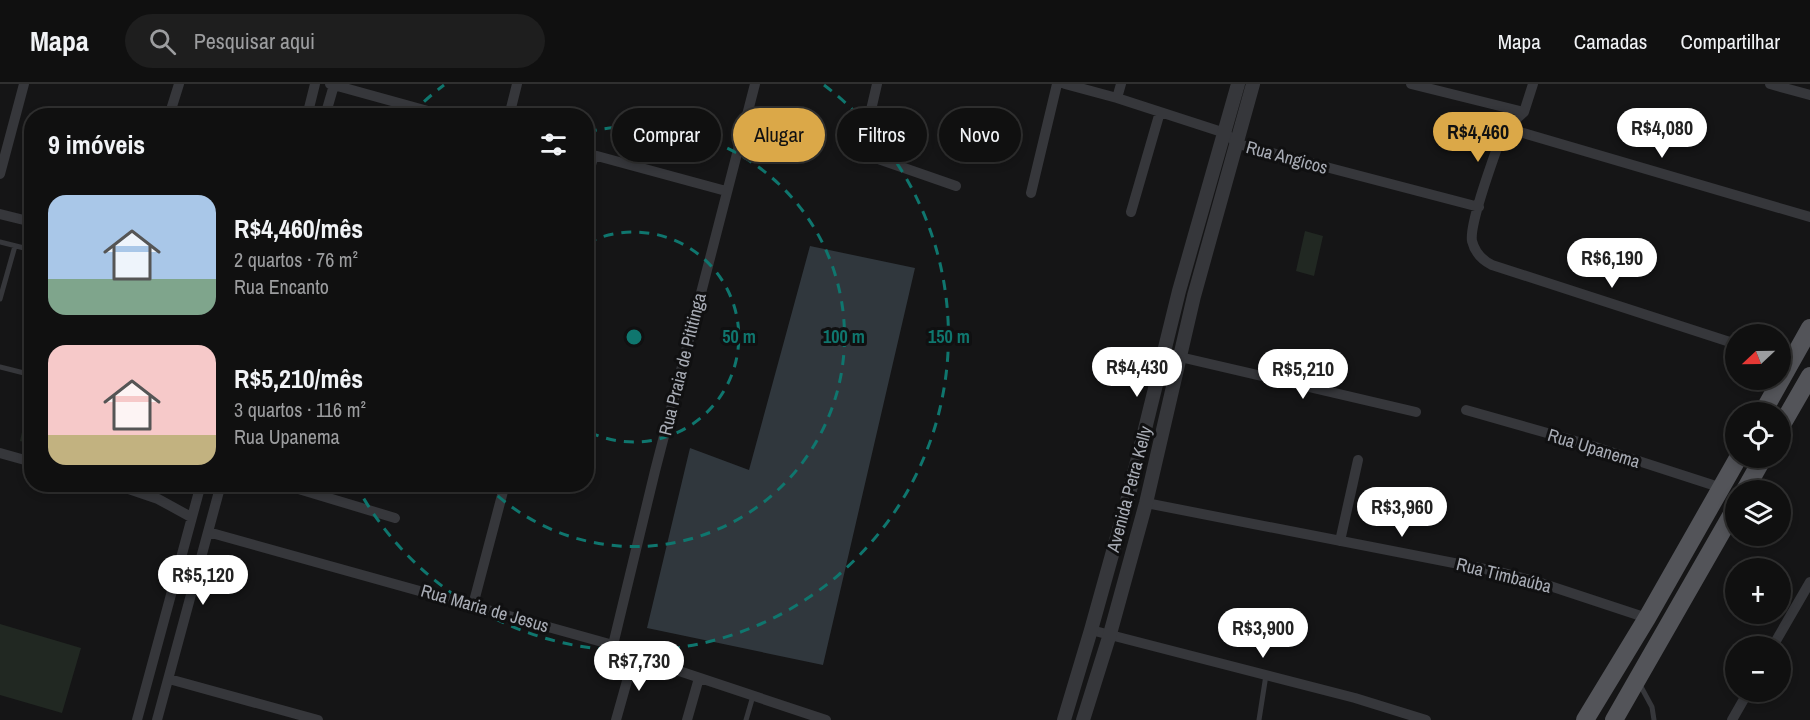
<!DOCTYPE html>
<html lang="pt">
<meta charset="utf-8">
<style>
body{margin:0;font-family:"Archivo Narrow",sans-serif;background:#1e1e1e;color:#f1f3f6;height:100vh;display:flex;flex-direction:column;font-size:22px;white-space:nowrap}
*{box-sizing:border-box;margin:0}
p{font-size:20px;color:#9c9d9f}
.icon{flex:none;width:33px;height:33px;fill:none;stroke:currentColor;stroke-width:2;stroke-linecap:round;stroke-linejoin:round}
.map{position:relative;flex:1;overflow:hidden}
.sheet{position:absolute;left:24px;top:24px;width:570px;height:384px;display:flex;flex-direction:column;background:#101010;border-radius:24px;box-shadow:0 3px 9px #0003,0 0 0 2px #303030}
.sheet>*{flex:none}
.hud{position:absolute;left:612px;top:24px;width:570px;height:54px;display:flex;gap:12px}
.needle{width:39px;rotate:248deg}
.fabs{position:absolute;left:1725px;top:240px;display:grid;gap:12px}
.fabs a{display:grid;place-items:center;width:66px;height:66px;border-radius:50%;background:#101010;box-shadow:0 3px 9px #0003,0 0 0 2px #303030;font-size:30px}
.price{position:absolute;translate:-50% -51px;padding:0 14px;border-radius:21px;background:#fff;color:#222;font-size:20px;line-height:39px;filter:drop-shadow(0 2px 3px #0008)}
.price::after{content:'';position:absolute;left:50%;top:36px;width:18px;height:14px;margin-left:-9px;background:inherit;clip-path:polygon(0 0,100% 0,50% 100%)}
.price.on{background:#dba848;color:#111}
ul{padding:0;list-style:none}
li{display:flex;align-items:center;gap:18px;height:150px;padding:0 24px}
li span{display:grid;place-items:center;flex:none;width:168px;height:120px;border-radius:18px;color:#555}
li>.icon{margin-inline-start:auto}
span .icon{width:72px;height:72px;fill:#fffc;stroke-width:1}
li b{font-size:26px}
h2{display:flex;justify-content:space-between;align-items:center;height:72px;padding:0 24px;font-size:26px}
.tag{padding:0 21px;border-radius:27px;background:#101010;box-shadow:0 3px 9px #0003,0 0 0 2px #303030;font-size:21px;line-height:54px}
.tag.on{background:#dba848;color:#111}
header{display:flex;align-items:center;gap:36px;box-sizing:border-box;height:84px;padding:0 30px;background:#101010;border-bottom:2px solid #303030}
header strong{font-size:28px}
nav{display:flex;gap:33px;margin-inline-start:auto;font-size:21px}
.search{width:420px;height:54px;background:#1e1e1e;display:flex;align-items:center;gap:15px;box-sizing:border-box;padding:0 21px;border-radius:33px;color:#9c9d9f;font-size:22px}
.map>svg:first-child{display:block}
.green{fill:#212822}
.water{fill:#30373d}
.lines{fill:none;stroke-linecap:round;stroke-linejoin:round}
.service{stroke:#36373b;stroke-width:5}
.minor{stroke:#36373b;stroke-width:10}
.tertiary{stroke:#36373b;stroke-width:14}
.primary{stroke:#535459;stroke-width:18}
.ring{fill:none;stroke:#0f766e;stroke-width:3;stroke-dasharray:10 8}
.labels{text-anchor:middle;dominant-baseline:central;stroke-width:6;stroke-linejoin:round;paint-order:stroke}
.street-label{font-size:18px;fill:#a8acb5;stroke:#101011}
.centre{fill:#0f766e;stroke:#101011;stroke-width:3}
.ring-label{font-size:18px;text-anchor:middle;font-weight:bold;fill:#0f766e;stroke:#101011;stroke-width:6;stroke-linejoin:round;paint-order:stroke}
</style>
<header>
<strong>Mapa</strong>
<div class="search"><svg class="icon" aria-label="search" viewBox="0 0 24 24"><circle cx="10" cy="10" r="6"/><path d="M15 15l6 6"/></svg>Pesquisar aqui</div>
<nav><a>Mapa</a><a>Camadas</a><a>Compartilhar</a></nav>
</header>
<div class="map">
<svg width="1810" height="636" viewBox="0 0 1810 636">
<rect width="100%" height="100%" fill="#151516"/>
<path class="green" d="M 1305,147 L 1323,152 L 1314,192 L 1296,187 Z
M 24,339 L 31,340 L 31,360 L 20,357 Z
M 0,540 L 81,564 L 62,629 L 0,611 Z"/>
<path class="water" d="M 810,162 L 915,184 L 823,581 L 647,544 L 690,364 L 749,386 Z"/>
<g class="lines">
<path class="service" d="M 0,158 L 32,166
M 0,215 L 15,162
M 0,283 L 32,291
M 1639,599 L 1652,623 L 1654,636
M 746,636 L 753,612
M 1259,636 L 1266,591"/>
<path class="minor" d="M 330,0 L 446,32
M 877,0 L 861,69 L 956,102
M 1065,0 L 1117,14 L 1225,49 L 1238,60 L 1479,123
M 1411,0 L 1524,28
M 1533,0 L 1524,28 L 1506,44 L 1501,53 C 1494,73 1469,140 1472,157 C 1475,169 1482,176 1492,181 L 1736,260
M 1770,0 L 1810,11
M 1117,14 L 1121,0
M 169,32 L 179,0
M 307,32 L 315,0
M 325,32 L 334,1
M 509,32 L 517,0
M 1506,44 L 1810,133
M 586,69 L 726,107
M 0,90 L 24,0
M 586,97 L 594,71
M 1031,109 L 1057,0
M 1131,128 L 1160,28
M 0,130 L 32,138
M 1180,273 L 1416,328
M 1466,326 L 1586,360 L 1722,404
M 0,369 L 32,378
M 114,400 L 158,415 L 191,433
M 282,400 L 395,434
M 1146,419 L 1500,488 L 1541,499 L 1647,534
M 208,448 L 613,561 L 634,572 L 826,636
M 1340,457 L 1358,376
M 473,521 L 505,400
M 1091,546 L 1355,614 L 1426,636
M 613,561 L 655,387 L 755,0
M 1773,562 L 1810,498
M 169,595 L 318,636
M 137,636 L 201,400
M 157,636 L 221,400
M 616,636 L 634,572
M 687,636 L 699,594
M 1732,636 L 1748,608"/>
<path class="tertiary" d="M 1064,636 L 1091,546 L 1129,410 L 1179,207 L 1238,0
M 1083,636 L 1110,550 L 1146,419 L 1194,212 L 1253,0"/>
<path class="primary" d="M 1763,328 L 1810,244
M 1780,344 L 1810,292
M 1745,406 L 1763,374
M 1585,636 L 1647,534 L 1738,374
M 1614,636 L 1736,423"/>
</g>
<g class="ring">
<path d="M587 159A105 105 0 1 1 587 347"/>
<path d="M587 48A210 210 0 1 1 486 401"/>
<path d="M411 30A315 315 0 0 1 444 1M824 1A315 315 0 1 1 356 401"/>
</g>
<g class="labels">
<g class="street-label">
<text transform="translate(1287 73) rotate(15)">Rua Angicos</text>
<text transform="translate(682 280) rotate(-76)">Rua Praia de Pititinga</text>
<text transform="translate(1594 364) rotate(17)">Rua Upanema</text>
<text transform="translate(1129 405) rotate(-75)">Avenida Petra Kelly</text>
<text transform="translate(1504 491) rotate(14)">Rua Timbaúba</text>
<text transform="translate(485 524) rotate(16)">Rua Maria de Jesus</text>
</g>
</g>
<circle cx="634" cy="253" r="9" class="centre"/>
<g class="ring-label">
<text x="739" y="259">50 m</text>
<text x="844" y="259">100 m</text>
<text x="949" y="259">150 m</text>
</g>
</svg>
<div class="fabs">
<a><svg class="needle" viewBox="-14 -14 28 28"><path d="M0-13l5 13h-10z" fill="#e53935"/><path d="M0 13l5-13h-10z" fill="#9c9d9f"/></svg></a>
<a><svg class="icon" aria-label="locate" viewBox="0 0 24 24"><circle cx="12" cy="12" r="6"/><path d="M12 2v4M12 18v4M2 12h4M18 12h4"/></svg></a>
<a><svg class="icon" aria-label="layers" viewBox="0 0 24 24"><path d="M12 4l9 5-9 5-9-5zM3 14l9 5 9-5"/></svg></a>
<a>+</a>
<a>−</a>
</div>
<b class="price" style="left:1662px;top:75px">R$4,080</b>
<b class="price on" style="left:1478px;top:79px">R$4,460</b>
<b class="price" style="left:1612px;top:205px">R$6,190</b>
<b class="price" style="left:1137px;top:314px">R$4,430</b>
<b class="price" style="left:1303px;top:316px">R$5,210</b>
<b class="price" style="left:1402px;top:454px">R$3,960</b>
<b class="price" style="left:203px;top:522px">R$5,120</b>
<b class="price" style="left:1263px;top:575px">R$3,900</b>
<b class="price" style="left:639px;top:608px">R$7,730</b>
<div class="hud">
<a class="tag">Comprar</a>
<a class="tag on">Alugar</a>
<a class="tag">Filtros</a>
<a class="tag">Novo</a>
</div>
<section class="sheet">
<h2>9 imóveis<svg class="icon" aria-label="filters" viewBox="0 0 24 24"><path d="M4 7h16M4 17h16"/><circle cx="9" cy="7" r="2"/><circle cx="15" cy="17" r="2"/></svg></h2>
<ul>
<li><span style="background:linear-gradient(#a9c7e8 70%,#7fa58c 0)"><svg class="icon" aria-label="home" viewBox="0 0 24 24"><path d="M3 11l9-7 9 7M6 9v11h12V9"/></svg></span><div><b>R$4,460/mês</b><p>2 quartos · 76 m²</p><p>Rua Encanto</p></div></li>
<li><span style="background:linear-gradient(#f6c9c9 75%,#c2b280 0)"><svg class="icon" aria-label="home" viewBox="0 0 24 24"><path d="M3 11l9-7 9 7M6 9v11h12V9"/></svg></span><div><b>R$5,210/mês</b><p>3 quartos · 116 m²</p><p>Rua Upanema</p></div></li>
</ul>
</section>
</div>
